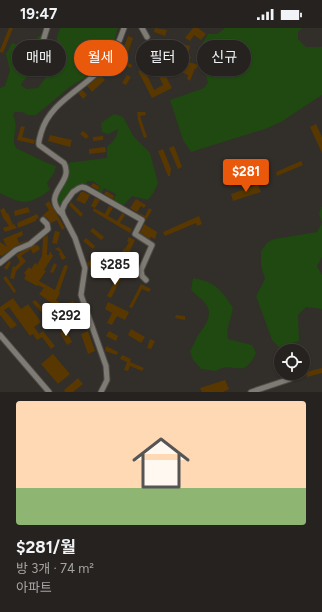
<!DOCTYPE html>
<html lang="ko">
<meta charset="utf-8">
<style>
body{margin:0;font-family:Figtree,"Noto Sans KR",sans-serif;background:#322f2c;color:#f1f3f6;height:100vh;display:flex;flex-direction:column;font-size:15px;white-space:nowrap}
*{box-sizing:border-box;margin:0}
p{font-size:13px;color:#a4a4a4}
.icon{flex:none;width:22px;height:22px;fill:none;stroke:currentColor;stroke-width:2;stroke-linecap:round;stroke-linejoin:round}
.map{position:relative;height:364px;overflow:hidden}
.side{display:flex;flex-direction:column;background:#26221f;flex:1}
.side>*{flex:none}
.banner{position:absolute;left:12px;top:12px;width:298px;height:36px;display:flex;gap:8px}
.buttons{position:absolute;left:274px;top:316px;display:grid;gap:8px}
.buttons a{display:grid;place-items:center;width:36px;height:36px;border-radius:50%;background:#26221f;box-shadow:0 1px 3px #0004,0 0 0 1px #423f3d;font-size:20px}
.price{position:absolute;translate:-50% -34px;padding:0 9px;border-radius:4px;background:#fff;color:#222;font-size:13px;line-height:26px;filter:drop-shadow(0 1px 2px #0008)}
.price::after{content:'';position:absolute;left:50%;top:24px;width:12px;height:9px;margin-left:-6px;background:inherit;clip-path:polygon(0 0,100% 0,50% 100%)}
.price.selected{background:#ea580c;color:#fff}
ul{padding:0;list-style:none}
li{display:grid;align-content:center;gap:8px;height:212px;padding:0 16px}
li+li{border-top:1px solid #423f3d}
li span{display:grid;place-items:center;height:124px;border-radius:4px;color:#555}
li>.icon{margin-inline-start:auto}
span .icon{width:72px;height:72px;fill:#fffc;stroke-width:1}
li b{font-size:17px}
.tag{padding:0 14px;border-radius:18px;background:#26221f;box-shadow:0 1px 3px #0004,0 0 0 1px #423f3d;font-size:14px;line-height:36px}
.tag.selected{background:#ea580c;color:#fff}
.status{display:flex;justify-content:space-between;align-items:center;height:28px;padding:0 20px;background:#26221f;direction:ltr}
.status svg{height:11px;fill:currentColor}
.map>svg:first-child{display:block}
.green{fill:#1f4911}
.building{fill:#583800;fill-rule:evenodd}
.lines{fill:none;stroke-linecap:round;stroke-linejoin:round}
.minor-casing{stroke:#4e4b47;stroke-width:7}
.minor{stroke:#7e7a74;stroke-width:5}
</style>
<div class="status"><b>19:47</b><svg viewBox="0 0 49 12"><path d="M0 12V9h3v3zM5 12V6h3v6zM10 12V3h3v9zM15 12V0h3v12zM26 1h20v11H26zM47 4h2v5h-2z"/></svg></div>
<div class="map">
<svg width="322" height="364" viewBox="0 0 322 364">
<rect width="100%" height="100%" fill="#322e29"/>
<path class="green" d="M 60,0 L 118,0 L 112,22 L 97,42 L 70,59 L 36,87 L 28,87 L 22,84 L 15,84 L 13,87 C 20,101 10,109 16,120 L 45,134 L 56,138 L 54,145 L 47,155 L 50,162 C 29,177 23,177 0,165 L 0,60 L 5,58 L 10,42 L 6,26 L 12,15 L 29,20 L 41,6 L 42,10 C 39,21 38,36 31,45 C 27,50 24,50 21,57 L 26,61 L 38,60 L 48,46 L 48,39 L 51,34 L 61,27 L 62,22 L 57,16 L 57,9 Z
M 225,0 L 302,0 L 298,4 L 298,11 L 306,19 L 322,19 L 322,67 L 281,94 L 265,101 L 191,124 L 183,112 L 170,72 L 204,60 L 208,54 C 202,34 195,25 208,6 L 217,6 Z
M 114,86 L 123,89 L 134,109 L 150,125 L 158,155 L 154,164 L 148,172 L 132,168 L 123,178 L 113,173 L 116,166 L 104,160 L 101,166 L 97,164 L 101,159 L 93,153 L 88,153 L 86,156 L 73,160 L 59,181 L 57,170 L 67,135 L 107,130 L 107,119 C 112,115 118,108 118,101 L 108,106 L 102,104 L 101,95 Z
M 322,178 L 322,229 L 317,238 L 322,247 L 322,281 L 306,279 L 298,287 L 299,313 L 279,319 L 272,312 L 256,268 L 265,251 L 261,237 L 261,223 L 268,214 L 274,211 L 317,204 L 322,195 L 319,185 Z
M 193,250 C 214,253 223,263 233,280 C 231,292 226,299 228,311 L 252,317 L 256,325 C 243,354 234,331 216,343 L 201,341 L 193,332 L 190,323 C 193,318 195,313 197,309 C 204,298 215,288 205,275 C 201,270 195,266 191,262 Z"/>
<path class="building" d="M 9,0 L 13,0 L 3,25 L 0,24 L 0,22 Z
M 155,0 L 167,2 L 165,8 L 154,4 Z
M 193,0 L 198,0 L 206,6 L 201,12 L 194,7 L 190,13 L 185,10 Z
M 128,8 L 133,10 L 125,33 L 132,37 L 131,40 L 122,36 L 120,40 L 115,38 L 121,27 Z
M 169,12 L 190,18 L 188,28 L 191,29 L 189,34 L 198,37 L 196,41 L 195,40 L 190,53 L 187,51 L 188,47 L 180,44 L 184,31 L 164,24 Z
M 148,30 L 151,39 L 159,35 L 172,60 L 152,70 L 138,43 L 145,40 L 143,31 ZM 156,42 L 163,57 L 154,62 L 147,47 Z
M 101,47 L 105,52 L 92,64 L 87,58 Z
M 127,47 L 131,49 L 126,57 L 122,55 Z
M 82,62 L 87,67 L 83,71 L 78,65 Z
M 137,84 L 145,84 L 146,87 L 140,88 L 147,109 L 144,110 L 138,92 Z
M 316,96 L 322,109 L 322,125 L 310,99 Z
M 21,98 L 25,99 L 22,109 L 35,112 L 34,116 L 17,112 Z
M 83,103 L 89,108 L 86,111 L 80,106 Z
M 50,107 L 72,112 L 70,119 L 48,113 Z
M 103,108 L 103,112 L 93,113 L 93,109 Z
M 174,118 L 182,139 L 178,141 L 169,120 Z
M 105,119 L 106,124 L 89,126 L 89,121 Z
M 163,121 L 171,141 L 170,148 L 168,148 L 158,123 Z
M 301,133 L 303,137 L 277,148 L 276,144 Z
M 249,148 L 250,151 L 229,159 L 228,155 Z
M 93,155 L 100,159 L 98,162 L 91,158 Z
M 257,157 L 258,157 L 261,164 L 233,173 L 231,166 Z
M 106,163 L 114,168 L 113,171 L 104,166 Z
M 81,164 L 84,164 L 90,167 L 85,176 L 76,172 Z
M 95,170 L 100,172 L 95,180 L 91,178 Z
M 136,171 L 146,177 L 144,180 L 141,178 L 137,184 L 145,188 L 149,180 L 152,182 L 146,192 L 144,189 L 130,180 Z
M 49,173 L 65,200 L 62,202 L 57,192 L 51,195 L 46,189 L 42,188 L 49,182 L 45,176 Z
M 71,174 L 83,186 L 81,189 L 69,177 Z
M 109,178 L 113,180 L 108,188 L 117,193 L 122,185 L 125,187 L 120,195 L 132,201 L 130,205 L 93,183 L 94,180 L 105,186 Z
M 28,179 L 30,184 L 15,188 L 14,183 Z
M 4,180 L 7,186 L 8,185 L 13,197 L 14,196 L 17,200 L 5,204 L 3,200 L 9,198 L 5,192 L 4,192 L 0,182 Z
M 37,186 L 39,190 L 36,191 L 36,193 L 18,200 L 17,195 Z
M 199,188 L 202,196 L 197,198 L 196,195 L 165,208 L 163,204 Z
M 144,196 L 157,204 L 155,211 L 151,209 L 150,211 L 140,205 Z
M 93,200 L 104,209 L 101,212 L 90,203 Z
M 22,203 L 23,207 L 17,210 L 19,215 L 29,211 L 14,219 L 2,228 L 0,227 L 0,214 L 7,219 L 3,211 Z
M 55,203 L 60,204 L 57,216 L 52,215 Z
M 48,207 L 47,227 L 49,227 L 50,223 L 53,228 L 44,242 L 46,243 L 39,253 L 55,262 L 64,238 L 66,237 L 68,238 L 59,264 L 60,265 L 56,272 L 61,276 L 58,280 L 39,266 L 44,260 L 38,257 L 37,258 L 24,251 L 26,247 L 24,245 L 29,239 L 31,241 L 35,235 L 37,237 L 42,228 L 43,210 Z
M 129,209 L 135,212 L 128,227 L 122,224 L 124,220 L 125,221 L 129,214 L 127,213 Z
M 86,210 L 95,218 L 93,221 L 83,213 Z
M 36,216 L 35,218 L 38,217 L 40,221 L 33,226 L 31,221 L 21,228 L 26,233 L 16,243 L 14,251 L 10,250 L 13,238 L 15,239 L 20,234 L 16,227 Z
M 59,219 L 66,230 L 62,232 L 59,226 L 60,224 L 55,221 Z
M 91,232 L 99,243 L 96,246 L 88,237 L 87,235 Z
M 9,233 L 11,234 L 7,242 L 4,240 Z
M 54,235 L 57,237 L 53,245 L 50,244 Z
M 119,245 L 123,247 L 111,270 L 107,268 Z
M 6,248 L 16,263 L 14,265 L 3,250 Z
M 141,256 L 151,261 L 149,264 L 142,261 L 132,280 L 129,279 Z
M 13,270 L 21,281 L 28,276 L 41,294 L 34,299 L 39,306 L 43,303 L 55,318 L 51,321 L 42,309 L 37,312 L 33,306 L 30,308 L 9,279 L 4,282 L 17,297 L 11,301 L 0,287 L 0,279 Z
M 35,272 L 50,287 L 47,290 L 32,274 Z
M 73,273 L 79,285 L 75,287 L 69,275 Z
M 108,274 L 129,284 L 125,292 L 117,288 L 112,297 L 107,295 L 112,285 L 105,281 Z
M 176,287 L 185,288 L 185,292 L 175,290 Z
M 58,288 L 61,294 L 66,291 L 67,294 L 60,298 L 55,290 Z
M 131,301 L 145,309 L 141,315 L 128,307 Z
M 66,302 L 72,314 L 67,317 L 60,305 Z
M 88,303 L 95,323 L 88,326 L 81,306 Z
M 109,303 L 118,308 L 116,313 L 106,308 Z
M 150,311 L 155,313 L 151,321 L 147,320 Z
M 106,318 L 118,324 L 117,327 L 105,323 Z
M 53,326 L 70,346 L 58,356 L 41,336 Z
M 122,327 L 131,331 L 130,334 L 144,340 L 142,343 L 130,338 L 128,343 L 124,342 L 127,334 L 120,331 Z
M 281,328 L 281,333 L 276,335 L 275,330 Z
M 322,340 L 322,345 L 307,349 L 306,344 Z
M 78,350 L 83,356 L 73,364 L 65,364 L 64,362 Z
M 225,352 L 229,361 L 223,364 L 202,364 L 200,360 Z"/>
<g class="lines">
<defs>
<path id="minor" d="M 142,0 L 147,9
M 34,43 L 47,0
M 63,187 C 39,165 75,156 64,135 L 39,117 C 38,113 40,110 41,105 C 49,76 79,63 99,43 C 110,31 119,16 124,0
M 0,235 L 16,222 L 30,216 L 48,201 L 47,196 L 43,192
M 0,307 L 49,364
M 101,364 L 107,352 L 106,338 L 81,267 L 85,240 L 75,210 L 63,187 L 62,182 L 65,175 L 73,164 L 79,160 L 82,159 L 86,160 L 142,192 L 135,206 L 152,217 L 141,242 L 142,248 L 146,252
M 251,364 L 290,351"/>
</defs>
<use href="#minor" class="minor-casing"/>
<use href="#minor" class="minor"/>
</g>
</svg>
<div class="buttons">
<a><svg class="icon" aria-label="locate" viewBox="0 0 24 24"><circle cx="12" cy="12" r="6"/><path d="M12 2v4M12 18v4M2 12h4M18 12h4"/></svg></a>
</div>
<b class="price selected" style="left:246px;top:165px">$281</b>
<b class="price" style="left:115px;top:258px">$285</b>
<b class="price" style="left:66px;top:309px">$292</b>
<div class="banner">
<a class="tag">매매</a>
<a class="tag selected">월세</a>
<a class="tag">필터</a>
<a class="tag">신규</a>
</div>
</div>
<section class="side">
<ul>
<li><span style="background:linear-gradient(#ffd9b3 70%,#8fb573 0)"><svg class="icon" aria-label="home" viewBox="0 0 24 24"><path d="M3 11l9-7 9 7M6 9v11h12V9"/></svg></span><div><b>$281/월</b><p>방 3개 · 74 m²</p><p>아파트</p></div></li>
</ul>
</section>
